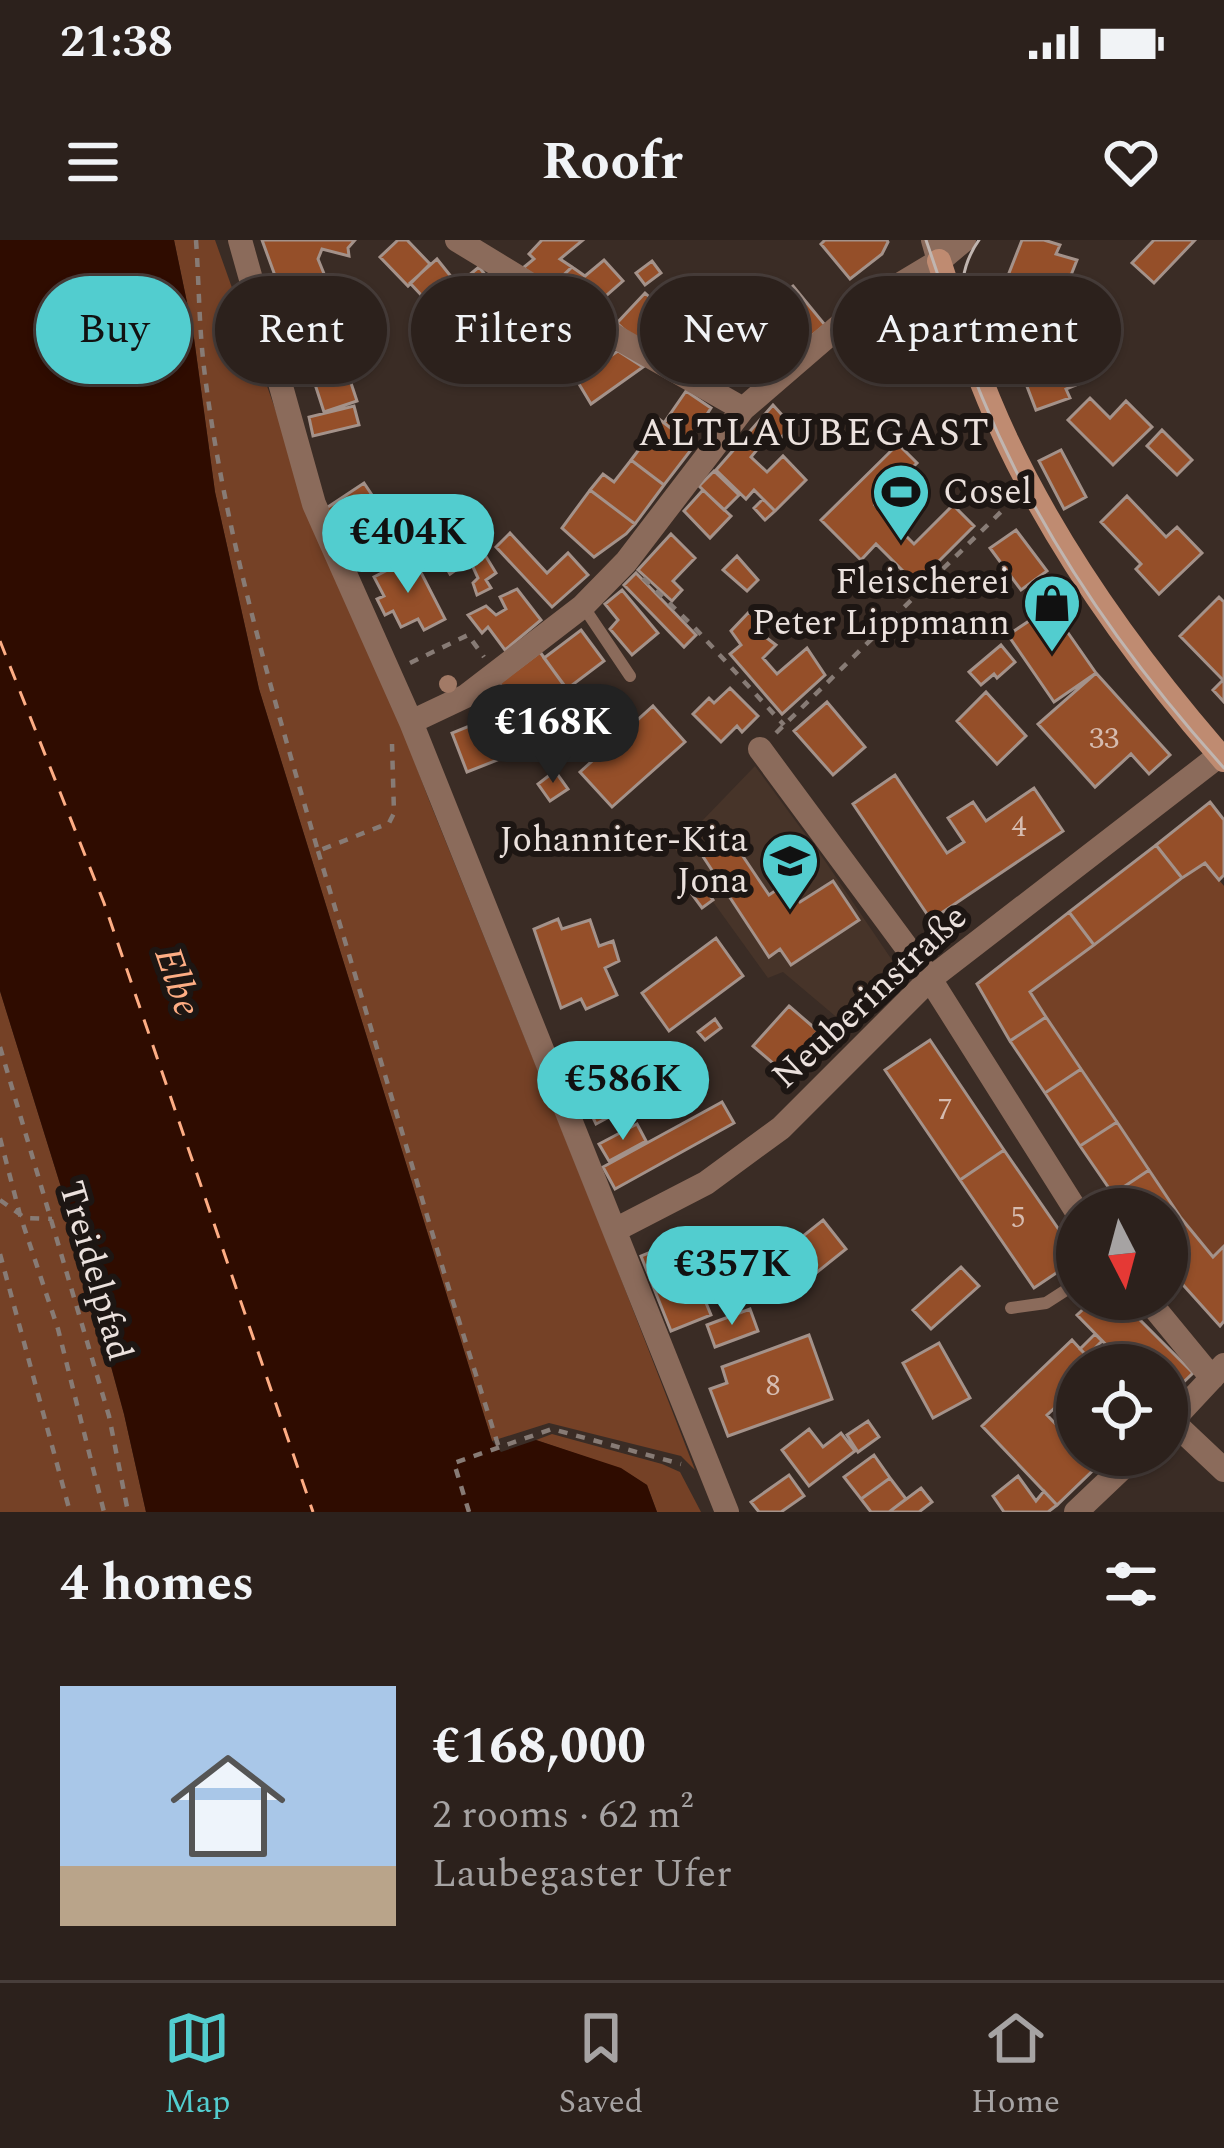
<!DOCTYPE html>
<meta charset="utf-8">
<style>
body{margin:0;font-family:Spectral,serif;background:#382e29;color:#f1f3f6;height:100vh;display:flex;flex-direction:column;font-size:45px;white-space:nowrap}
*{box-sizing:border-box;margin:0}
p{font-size:39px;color:#a6a3a3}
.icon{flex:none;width:66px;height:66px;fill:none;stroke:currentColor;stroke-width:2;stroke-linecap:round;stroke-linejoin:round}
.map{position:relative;height:1272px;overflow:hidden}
.side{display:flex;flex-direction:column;background:#2c211c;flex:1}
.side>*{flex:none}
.top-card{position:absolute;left:36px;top:36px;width:1152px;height:108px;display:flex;gap:24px}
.needle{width:78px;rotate:174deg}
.fabs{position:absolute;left:1056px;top:948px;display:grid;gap:24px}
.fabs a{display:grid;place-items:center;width:132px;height:132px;border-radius:50%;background:#2c211c;box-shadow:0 3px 9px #0004,0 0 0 3px #483e3b;font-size:60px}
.price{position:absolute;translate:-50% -102px;padding:0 27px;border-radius:42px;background:#52cdcf;color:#111;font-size:39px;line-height:78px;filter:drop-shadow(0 3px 6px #0008)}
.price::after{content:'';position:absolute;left:50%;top:72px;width:36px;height:27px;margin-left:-18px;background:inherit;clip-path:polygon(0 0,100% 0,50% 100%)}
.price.selected{background:#222;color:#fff}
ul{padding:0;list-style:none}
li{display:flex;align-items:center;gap:36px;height:300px;padding:0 60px}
li span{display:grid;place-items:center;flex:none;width:336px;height:240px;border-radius:0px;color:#555}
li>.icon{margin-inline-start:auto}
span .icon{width:144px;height:144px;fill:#fffc;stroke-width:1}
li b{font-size:51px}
h2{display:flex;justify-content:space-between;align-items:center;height:144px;padding:0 60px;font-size:51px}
.chip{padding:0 42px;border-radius:54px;background:#2c211c;box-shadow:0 3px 9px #0004,0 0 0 3px #483e3b;font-size:42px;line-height:108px}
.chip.selected{background:#52cdcf;color:#111}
.status{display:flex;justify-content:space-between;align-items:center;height:84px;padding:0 60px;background:#2c211c;direction:ltr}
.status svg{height:33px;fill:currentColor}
header{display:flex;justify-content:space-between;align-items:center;height:156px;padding:0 60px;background:#2c211c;font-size:54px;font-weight:700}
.menu{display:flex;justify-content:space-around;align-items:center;height:168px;border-top:3px solid #483e3b;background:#2c211c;font-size:33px;color:#a6a3a3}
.menu a{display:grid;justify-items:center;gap:6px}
.menu .selected{color:#52cdcf}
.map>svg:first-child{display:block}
.built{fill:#473429}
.green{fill:#754126}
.water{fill:#2f0c00}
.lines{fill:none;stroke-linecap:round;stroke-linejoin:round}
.ferry{stroke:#fead84;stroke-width:3;stroke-dasharray:15 12;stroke-linecap:butt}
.building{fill:#954f29;stroke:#a4928a;stroke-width:3}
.path{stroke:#877b75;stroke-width:4.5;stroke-dasharray:9 9;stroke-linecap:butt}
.service{stroke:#8b6b5b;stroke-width:12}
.minor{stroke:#8b6b5b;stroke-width:24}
.tertiary{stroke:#8b6b5b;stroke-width:24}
.secondary{stroke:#bf8b71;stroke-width:24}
.tram{stroke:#c0b5b0;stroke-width:3}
.tree{fill:#a27a66}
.labels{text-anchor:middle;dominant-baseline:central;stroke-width:12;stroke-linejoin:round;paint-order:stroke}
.number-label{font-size:30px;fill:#d6bcb0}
.poi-label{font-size:36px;fill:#ebe1dd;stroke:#1d1613;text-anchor:end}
.street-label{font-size:36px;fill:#ebe1dd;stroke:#1d1613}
.neighbourhood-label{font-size:39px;letter-spacing:3px;fill:#ebe1dd;stroke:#1d1613}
.water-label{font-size:39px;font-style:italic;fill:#fead84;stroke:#1d1613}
</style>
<div class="status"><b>21:38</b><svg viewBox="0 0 49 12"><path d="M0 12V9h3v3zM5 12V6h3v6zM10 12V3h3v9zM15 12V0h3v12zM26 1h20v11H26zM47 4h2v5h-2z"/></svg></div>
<header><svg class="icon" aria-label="menu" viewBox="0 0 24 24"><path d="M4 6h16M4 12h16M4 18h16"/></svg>Roofr<svg class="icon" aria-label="heart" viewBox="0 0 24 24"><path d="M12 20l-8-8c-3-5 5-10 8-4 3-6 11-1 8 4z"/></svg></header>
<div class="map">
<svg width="1224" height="1272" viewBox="0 0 1224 1272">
<rect width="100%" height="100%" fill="#3a2c25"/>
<path class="built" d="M 755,526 L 825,621 L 894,723 L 897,745 L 853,791 L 783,732 L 768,738 L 675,609 Z"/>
<path class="green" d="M 174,0 L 215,0 L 310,267 L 378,425 L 429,560 L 606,1000 L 695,1230 L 681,1216 L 549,1183 L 492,1201 L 259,449 L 215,252 L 193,91 Z
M 1205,623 L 1224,646 L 1224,1006 L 1213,1017 L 1181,978 L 1030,752 Z
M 0,751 L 70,976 L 124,1174 L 146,1272 L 0,1272 Z
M 552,1194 L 662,1224 L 680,1232 L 701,1272 L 657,1272 L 647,1245 L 621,1229 L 536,1200 Z"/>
<path class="water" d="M 0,0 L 174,0 L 193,91 L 215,252 L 259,449 L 492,1201 L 501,1212 L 536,1200 L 621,1228 L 647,1245 L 657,1272 L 146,1272 L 124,1174 L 70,976 L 0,751 Z"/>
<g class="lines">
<path class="ferry" d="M 0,401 L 104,663 L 313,1272"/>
</g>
<path class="building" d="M 262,0 L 355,0 L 348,8 L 349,16 L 322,9 L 318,19 L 327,41 L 285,63 Z
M 398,0 L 407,0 L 430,24 L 408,46 L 380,17 Z
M 542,0 L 583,0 L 560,19 L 572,27 L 551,47 L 523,28 L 534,19 L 529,14 Z
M 825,0 L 887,0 L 888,2 L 882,14 L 850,39 L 821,4 Z
M 1022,0 L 1044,0 L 1060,5 L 1056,14 L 1077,20 L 1060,63 L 1051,60 L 1047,68 L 1036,64 L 1033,75 L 1006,87 L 998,61 Z
M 1154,0 L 1195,0 L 1154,43 L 1132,23 Z
M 437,19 L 453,39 L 457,37 L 462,41 L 479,27 L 490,41 L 449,78 L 429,52 L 423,57 L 410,43 Z
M 604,20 L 623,41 L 590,70 L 551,47 L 572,27 L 585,36 Z
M 652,21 L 661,33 L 645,45 L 636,33 Z
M 793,46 L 825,85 L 785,118 L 753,78 Z
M 645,53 L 666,72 L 638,102 L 617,83 Z
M 310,65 L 326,111 L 298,121 L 282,75 Z
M 456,73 L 490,117 L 480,125 L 487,136 L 476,144 L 435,88 Z
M 546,78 L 602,113 L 592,129 L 569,144 L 521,113 Z
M 753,78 L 785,118 L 770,128 L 741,137 L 709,128 L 720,89 L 725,89 L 728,83 L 736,81 L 742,84 Z
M 690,80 L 720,89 L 709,128 L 678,118 Z
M 1057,99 L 1062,112 L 1068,110 L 1081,143 L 1066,149 L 1070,158 L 1036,170 L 1015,115 Z
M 618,111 L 643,127 L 591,164 L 576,139 Z
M 346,128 L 357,161 L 324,172 L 313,138 Z
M 686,151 L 711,168 L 689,202 L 664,183 Z
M 1090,158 L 1110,178 L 1126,161 L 1152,187 L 1113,225 L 1068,180 Z
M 773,165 L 792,186 L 772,207 L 765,200 L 751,217 L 767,232 L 783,216 L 806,240 L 775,271 L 754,250 L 746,259 L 716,230 Z
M 354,166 L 359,185 L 313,196 L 309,177 Z
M 655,176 L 694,206 L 664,245 L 631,220 L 650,195 L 644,191 Z
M 1162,190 L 1192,220 L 1177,235 L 1147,206 Z
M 898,204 L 917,223 L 875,265 L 914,304 L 953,265 L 974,286 L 916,344 L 876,304 L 861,320 L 821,280 Z
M 1061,210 L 1086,257 L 1064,269 L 1039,221 Z
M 631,220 L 664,245 L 635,284 L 590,250 L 603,234 L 614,242 Z
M 714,231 L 739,255 L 724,270 L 699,246 Z
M 364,243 L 382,270 L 343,296 L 325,269 Z
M 590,250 L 635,284 L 626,294 L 594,317 L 562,288 Z
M 703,250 L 731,276 L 710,298 L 684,271 Z
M 1127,256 L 1166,297 L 1177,287 L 1202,313 L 1159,354 L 1136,329 L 1141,324 L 1101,282 Z
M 763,259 L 775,271 L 765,280 L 754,268 Z
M 1016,290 L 1047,331 L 1021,350 L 990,308 Z
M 510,293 L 547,333 L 568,313 L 588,335 L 552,367 L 496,307 Z
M 671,294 L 695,318 L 673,341 L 682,350 L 672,361 L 638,330 Z
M 454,310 L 463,325 L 450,334 L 440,317 Z
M 485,315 L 496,333 L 486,340 L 491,348 L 477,355 L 473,343 L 478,338 L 472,325 Z
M 737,316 L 758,340 L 747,351 L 723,330 Z
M 413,317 L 445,379 L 424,390 L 418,379 L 401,387 L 393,371 L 385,375 L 377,359 L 384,356 L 374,337 Z
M 636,333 L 696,395 L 684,407 L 624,345 Z
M 517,349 L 541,380 L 505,410 L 488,387 L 482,393 L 468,375 L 486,366 L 496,375 L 506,369 L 500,357 Z
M 622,350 L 658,393 L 632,415 L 610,389 L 618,380 L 605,364 Z
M 1219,357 L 1224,362 L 1224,462 L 1213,450 L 1223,440 L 1180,396 Z
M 1050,367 L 1096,433 L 1054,462 L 1008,395 Z
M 749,372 L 765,384 L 759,392 L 776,405 L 763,418 L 777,434 L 807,408 L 825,435 L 782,474 L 730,414 L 741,405 L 731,391 Z
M 581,390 L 604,421 L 567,449 L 544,418 Z
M 1001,405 L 1015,422 L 997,438 L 994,434 L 981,445 L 969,432 Z
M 540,412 L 563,444 L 523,474 L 499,443 Z
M 1096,433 L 1170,515 L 1149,534 L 1131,514 L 1095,547 L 1038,484 Z
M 730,448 L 758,476 L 742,492 L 737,486 L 721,502 L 693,474 L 709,458 L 714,463 Z
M 986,452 L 1026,496 L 997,524 L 957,481 Z
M 827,462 L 865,507 L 833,535 L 794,491 Z
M 653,466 L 685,502 L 612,567 L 580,532 Z
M 499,474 L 515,513 L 467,532 L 452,493 Z
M 555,531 L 568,549 L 550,561 L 538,544 Z
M 895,535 L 947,613 L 964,602 L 948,578 L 973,562 L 986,581 L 1034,548 L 1063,591 L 931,680 L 853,564 Z
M 1210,562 L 1224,580 L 1224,635 L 1219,640 L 1205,623 L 1182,638 L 1156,605 Z
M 730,597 L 769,655 L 787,643 L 800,662 L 833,641 L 859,680 L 791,725 L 780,709 L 769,717 L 702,615 Z
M 1156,605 L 1182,638 L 1094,705 L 1069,672 Z
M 694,634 L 713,660 L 702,668 L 683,642 Z
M 1069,672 L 1094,705 L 1030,752 L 1046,777 L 1010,801 L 977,744 Z
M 558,679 L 562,689 L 590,680 L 599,706 L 613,701 L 619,721 L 605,728 L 617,755 L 586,769 L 581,759 L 561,768 L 534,689 Z
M 716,698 L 743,736 L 669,791 L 642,753 Z
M 789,766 L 818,791 L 782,831 L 753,806 Z
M 1046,777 L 1081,829 L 1045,853 L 1010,801 Z
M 715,779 L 721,788 L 705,800 L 698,792 Z
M 930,800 L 1004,910 L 960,940 L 885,830 Z
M 649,826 L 666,857 L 639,872 L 635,863 L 596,884 L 585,861 Z
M 1081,829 L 1117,882 L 1080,906 L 1045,853 Z
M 722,862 L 734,883 L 615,949 L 603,927 Z
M 1117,882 L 1149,930 L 1113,954 L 1080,906 Z
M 637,884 L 646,901 L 609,921 L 599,904 Z
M 1004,910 L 1077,1016 L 1077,1019 L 1034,1048 L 960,940 Z
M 1149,930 L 1181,978 L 1167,987 L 1167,969 L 1123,969 L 1113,954 Z
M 1181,978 L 1213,1017 L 1224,1006 L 1224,1081 L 1220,1086 L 1167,1027 L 1167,987 Z
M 823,980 L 846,1009 L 781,1061 L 758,1032 Z
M 680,1000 L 711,1075 L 671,1091 L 641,1016 Z
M 961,1027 L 979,1046 L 931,1089 L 913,1070 Z
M 1094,1059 L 1119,1059 L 1193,1133 L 1167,1158 L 1167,1125 L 1126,1125 L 1077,1075 Z
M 750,1069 L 758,1091 L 715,1107 L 707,1085 Z
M 1095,1094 L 1102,1101 L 1087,1116 L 1080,1109 Z
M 809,1095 L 832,1159 L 728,1196 L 710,1149 L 727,1143 L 722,1127 Z
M 1072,1100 L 1095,1125 L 1077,1125 L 1077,1147 L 1047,1175 L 1077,1206 L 1077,1215 L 1109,1215 L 1057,1265 L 982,1186 Z
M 939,1103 L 970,1158 L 933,1178 L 903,1123 Z
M 868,1181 L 879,1197 L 858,1212 L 847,1195 Z
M 809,1189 L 823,1207 L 841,1193 L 855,1211 L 809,1246 L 782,1210 Z
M 874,1215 L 890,1238 L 861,1259 L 844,1237 Z
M 789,1235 L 804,1256 L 781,1272 L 759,1272 L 751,1262 Z
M 1018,1236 L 1036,1261 L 1044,1251 L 1057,1265 L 1048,1272 L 1004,1272 L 993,1256 Z
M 890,1238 L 906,1259 L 889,1272 L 871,1272 L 861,1259 Z
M 921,1248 L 932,1262 L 919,1272 L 889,1272 Z"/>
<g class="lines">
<path class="path" d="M 196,0 C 199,43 199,86 204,128 C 224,293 272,452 318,611 L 389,583 L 394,573 L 392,504
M 643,338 L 694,387 L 784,485
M 410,423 L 468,395 L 484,417
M 776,493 L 1012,261
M 318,611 L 449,1049 L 499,1208
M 0,807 L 109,1176 L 128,1272
M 0,898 L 20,975 L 58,1089 L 104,1272
M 0,960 L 25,978 L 52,979
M 0,1014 L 70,1272
M 469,1272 L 454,1223 L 552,1189 L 681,1224"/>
<path class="service" d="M 969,107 L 1074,64 L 1088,63 L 1103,76
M 583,366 L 630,436
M 1011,1068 L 1046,1063 L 1077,1043"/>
<path class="minor" d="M 240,0 L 314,264 L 411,482 L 727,1272
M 457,0 L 623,101 L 743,169
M 411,482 L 466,456 L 583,366 L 626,322 L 743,169 L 859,69 L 939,21
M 760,509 L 930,739 L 1077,972
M 615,990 L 706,943 L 781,888 L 930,739 L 1220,515
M 1147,1059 L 1212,1138
M 1172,1181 L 1224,1230
M 1167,1186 L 1224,1125
M 1076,1272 L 1136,1215"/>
<path class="tertiary" d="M 933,0 L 939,21 L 964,0"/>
<path class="secondary" d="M 939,21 C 959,82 980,144 1007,201 C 1062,317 1140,424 1224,520"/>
<path class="tram" d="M 926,0 C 944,52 961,106 982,157 C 1038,293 1126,419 1224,528
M 967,79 C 958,52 962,24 979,0"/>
</g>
<circle class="tree" cx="448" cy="444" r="9"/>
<defs>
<symbol id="stadium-pin" viewBox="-11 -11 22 30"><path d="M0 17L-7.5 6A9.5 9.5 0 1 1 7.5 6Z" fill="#52cdcf" stroke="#1d1613"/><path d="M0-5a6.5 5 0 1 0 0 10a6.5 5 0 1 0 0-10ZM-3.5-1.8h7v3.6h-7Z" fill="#111"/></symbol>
<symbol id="shop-pin" viewBox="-11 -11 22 30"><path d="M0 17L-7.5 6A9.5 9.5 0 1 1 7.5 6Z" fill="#52cdcf" stroke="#1d1613"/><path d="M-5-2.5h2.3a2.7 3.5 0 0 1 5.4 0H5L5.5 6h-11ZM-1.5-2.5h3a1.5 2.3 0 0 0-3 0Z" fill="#111"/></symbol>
<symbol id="school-pin" viewBox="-11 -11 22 30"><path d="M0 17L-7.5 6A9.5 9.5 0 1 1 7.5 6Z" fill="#52cdcf" stroke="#1d1613"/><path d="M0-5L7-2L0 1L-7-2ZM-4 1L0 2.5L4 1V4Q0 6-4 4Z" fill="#111"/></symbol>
</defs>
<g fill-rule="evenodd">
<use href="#stadium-pin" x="868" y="219" width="66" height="90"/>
<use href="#shop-pin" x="1019" y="330" width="66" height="90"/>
<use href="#school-pin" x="757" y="588" width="66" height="90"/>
</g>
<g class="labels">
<g class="number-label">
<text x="1104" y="499">33</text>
<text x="1019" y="587">4</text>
<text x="945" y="870">7</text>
<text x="1018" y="978">5</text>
<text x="773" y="1146">8</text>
</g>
<g class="poi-label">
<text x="943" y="252" text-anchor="start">Cosel</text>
<text x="1010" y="342">Fleischerei<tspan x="1010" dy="41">Peter Lippmann</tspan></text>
<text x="748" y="600">Johanniter-Kita<tspan x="748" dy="41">Jona</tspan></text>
</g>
<g class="street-label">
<text transform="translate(870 757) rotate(-43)">Neuberinstraße</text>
<text transform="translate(95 1031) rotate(74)">Treidelpfad</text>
</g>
<g class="neighbourhood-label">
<text x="815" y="193">ALTLAUBEGAST</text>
</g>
<g class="water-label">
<text transform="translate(177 742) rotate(71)">Elbe</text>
</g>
</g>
</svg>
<div class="fabs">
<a><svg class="needle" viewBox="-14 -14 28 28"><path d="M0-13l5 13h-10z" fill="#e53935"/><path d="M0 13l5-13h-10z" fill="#a6a3a3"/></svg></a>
<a><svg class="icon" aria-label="locate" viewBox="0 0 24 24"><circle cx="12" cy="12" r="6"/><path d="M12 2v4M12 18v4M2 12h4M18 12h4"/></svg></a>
</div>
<b class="price" style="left:408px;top:356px">€404K</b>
<b class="price selected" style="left:553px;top:546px">€168K</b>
<b class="price" style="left:623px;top:903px">€586K</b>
<b class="price" style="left:732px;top:1088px">€357K</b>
<div class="top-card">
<a class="chip selected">Buy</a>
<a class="chip">Rent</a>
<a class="chip">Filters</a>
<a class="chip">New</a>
<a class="chip">Apartment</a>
</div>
</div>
<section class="side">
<h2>4 homes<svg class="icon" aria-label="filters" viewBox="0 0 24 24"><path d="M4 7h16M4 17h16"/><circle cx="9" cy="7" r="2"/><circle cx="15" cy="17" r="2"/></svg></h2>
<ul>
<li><span style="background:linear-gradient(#a9c7e8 75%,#b9a48a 0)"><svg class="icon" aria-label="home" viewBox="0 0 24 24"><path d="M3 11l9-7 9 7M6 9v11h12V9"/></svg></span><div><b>€168,000</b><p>2 rooms · 62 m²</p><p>Laubegaster Ufer</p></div></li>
</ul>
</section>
<nav class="menu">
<a class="selected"><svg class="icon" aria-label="map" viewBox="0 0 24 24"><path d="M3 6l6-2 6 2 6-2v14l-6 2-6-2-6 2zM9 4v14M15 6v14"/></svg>Map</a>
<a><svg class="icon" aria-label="saved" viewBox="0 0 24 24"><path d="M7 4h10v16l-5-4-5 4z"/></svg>Saved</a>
<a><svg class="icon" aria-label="home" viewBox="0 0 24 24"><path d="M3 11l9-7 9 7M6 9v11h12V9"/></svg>Home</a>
</nav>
